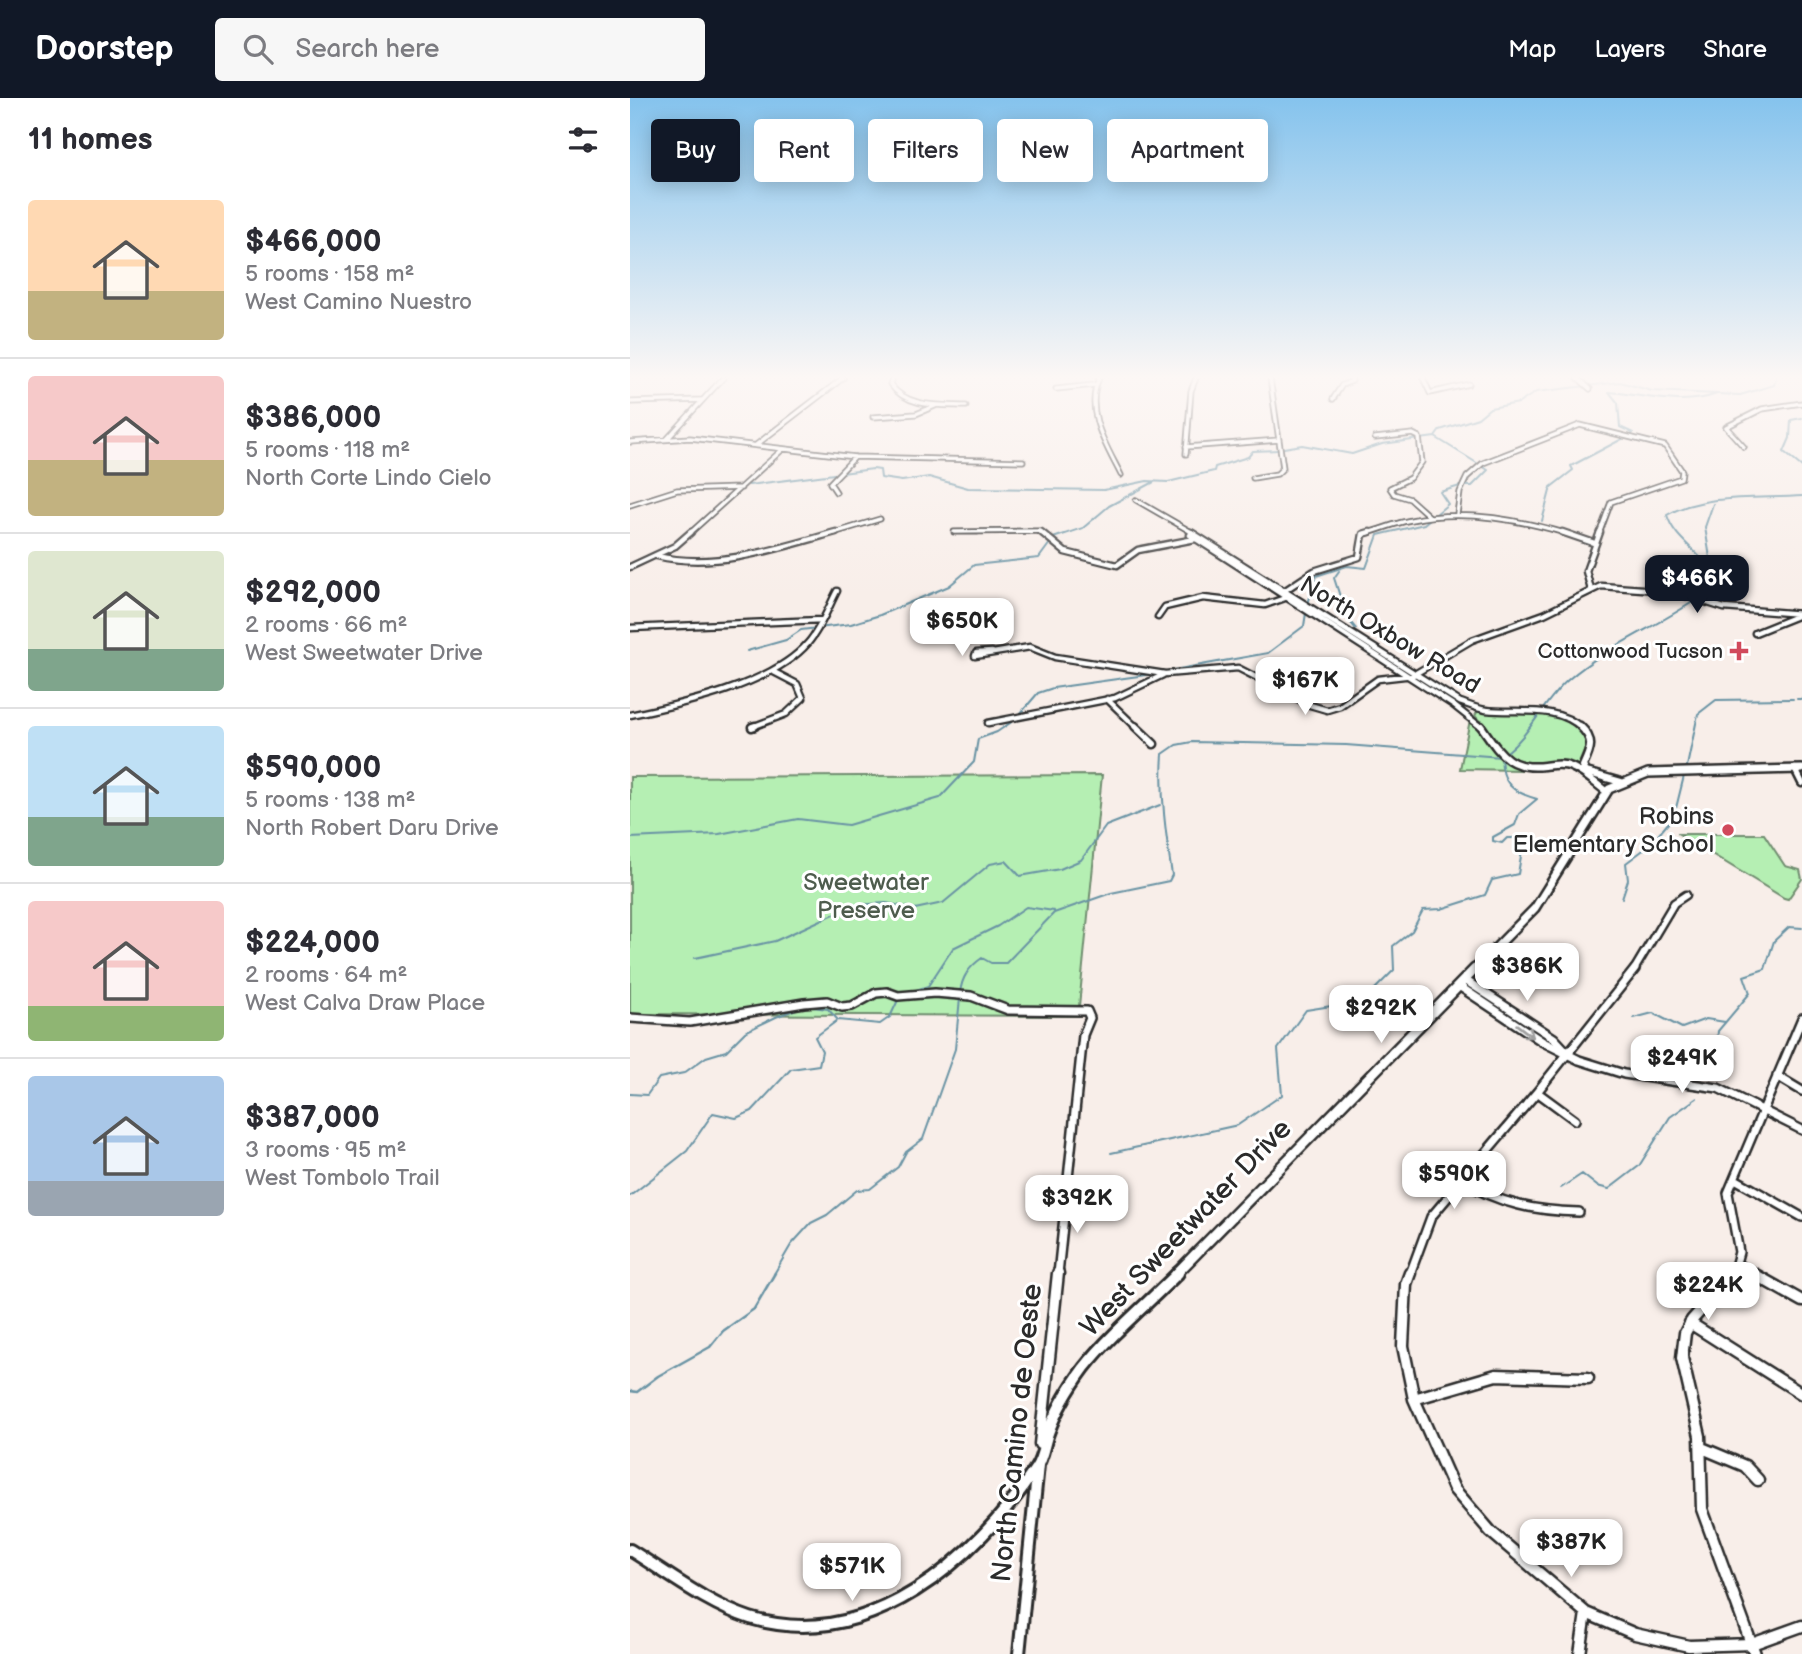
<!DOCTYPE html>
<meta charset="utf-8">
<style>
body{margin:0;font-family:"Balsamiq Sans",sans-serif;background:#f7f7f7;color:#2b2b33;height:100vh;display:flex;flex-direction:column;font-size:26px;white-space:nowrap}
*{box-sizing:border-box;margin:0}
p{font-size:23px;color:#7c7c81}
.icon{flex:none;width:38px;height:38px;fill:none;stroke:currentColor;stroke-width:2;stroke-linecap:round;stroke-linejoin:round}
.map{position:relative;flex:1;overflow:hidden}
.drawer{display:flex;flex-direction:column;background:#fff;width:630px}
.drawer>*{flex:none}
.banner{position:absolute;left:21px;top:21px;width:665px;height:63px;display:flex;gap:14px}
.price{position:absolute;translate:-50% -60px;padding:0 16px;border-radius:14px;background:#fff;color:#222;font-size:23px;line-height:46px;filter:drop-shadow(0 2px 4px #0008)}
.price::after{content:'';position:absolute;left:50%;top:42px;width:21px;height:16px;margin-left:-10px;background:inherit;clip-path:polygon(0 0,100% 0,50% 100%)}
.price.current{background:#111827;color:#fff}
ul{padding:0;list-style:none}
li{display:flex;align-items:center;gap:21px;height:175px;padding:0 28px}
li+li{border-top:2px solid #e1e1e2}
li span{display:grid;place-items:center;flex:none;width:196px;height:140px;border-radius:7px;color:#555}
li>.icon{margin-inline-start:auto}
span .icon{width:84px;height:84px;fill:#fffc;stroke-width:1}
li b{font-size:30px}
h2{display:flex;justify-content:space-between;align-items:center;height:84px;padding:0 28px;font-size:30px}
.chip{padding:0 24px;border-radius:7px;background:#fff;box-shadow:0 4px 18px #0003;font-size:24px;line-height:63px}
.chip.current{background:#111827;color:#fff}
header{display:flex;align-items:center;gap:42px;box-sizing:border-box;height:98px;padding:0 35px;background:#111827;color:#fff}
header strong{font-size:33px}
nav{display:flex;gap:38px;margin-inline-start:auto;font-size:24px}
.search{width:490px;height:63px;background:#f7f7f7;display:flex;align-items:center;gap:18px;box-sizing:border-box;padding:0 24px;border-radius:7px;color:#7c7c81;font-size:26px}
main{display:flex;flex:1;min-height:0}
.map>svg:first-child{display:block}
.green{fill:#b5efb3;stroke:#708d6f;stroke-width:2}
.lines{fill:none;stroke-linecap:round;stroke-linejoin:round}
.stream-far1{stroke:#6993a4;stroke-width:2}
.stream{stroke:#6993a4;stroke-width:2.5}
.minor-far4-casing{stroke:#2b2b2b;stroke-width:7}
.minor-far3-casing{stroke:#2b2b2b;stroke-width:9}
.minor-far2-casing{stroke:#2b2b2b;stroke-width:11}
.minor-far1-casing{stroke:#2b2b2b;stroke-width:12}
.minor-casing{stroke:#2b2b2b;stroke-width:15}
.tertiary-far2-casing{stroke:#2b2b2b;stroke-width:12}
.tertiary-far1-casing{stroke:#2b2b2b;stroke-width:14}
.tertiary-casing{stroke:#2b2b2b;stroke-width:16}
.minor-far4{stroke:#fff;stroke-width:3.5}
.minor-far3{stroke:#fff;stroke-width:4.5}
.minor-far2{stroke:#fff;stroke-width:6}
.minor-far1{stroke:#fff;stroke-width:7}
.minor{stroke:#fff;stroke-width:10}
.tertiary-far2{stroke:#fff;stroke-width:7}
.tertiary-far1{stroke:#fff;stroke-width:9}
.tertiary{stroke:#fff;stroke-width:10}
.oneway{stroke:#a0a0a0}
.poi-dot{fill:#d1495b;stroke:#fff;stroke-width:2.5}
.labels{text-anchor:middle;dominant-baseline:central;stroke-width:6;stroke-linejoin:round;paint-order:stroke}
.far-poi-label{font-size:21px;fill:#2b2b2b;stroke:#fff;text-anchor:end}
.street-label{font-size:24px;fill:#2b2b2b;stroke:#fff}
.poi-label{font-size:24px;fill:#2b2b2b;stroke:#fff;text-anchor:end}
.park-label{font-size:24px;fill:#4e5c4d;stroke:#fff}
.near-street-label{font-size:28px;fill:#2b2b2b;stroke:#fff}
</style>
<header>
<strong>Doorstep</strong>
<div class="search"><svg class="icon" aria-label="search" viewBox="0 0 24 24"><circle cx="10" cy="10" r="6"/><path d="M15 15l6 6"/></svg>Search here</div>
<nav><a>Map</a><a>Layers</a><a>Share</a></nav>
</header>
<main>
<section class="drawer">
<h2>11 homes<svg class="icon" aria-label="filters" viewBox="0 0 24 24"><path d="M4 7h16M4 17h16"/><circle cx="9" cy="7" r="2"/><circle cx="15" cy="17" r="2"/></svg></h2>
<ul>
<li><span style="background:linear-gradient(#ffd9b3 65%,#c2b280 0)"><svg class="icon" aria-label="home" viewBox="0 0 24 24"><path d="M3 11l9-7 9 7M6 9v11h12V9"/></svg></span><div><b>$466,000</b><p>5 rooms · 158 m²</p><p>West Camino Nuestro</p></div></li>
<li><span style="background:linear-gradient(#f6c9c9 60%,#c2b280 0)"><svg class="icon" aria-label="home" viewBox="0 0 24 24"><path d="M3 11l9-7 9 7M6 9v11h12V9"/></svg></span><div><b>$386,000</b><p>5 rooms · 118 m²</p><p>North Corte Lindo Cielo</p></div></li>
<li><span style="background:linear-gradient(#dfe7d0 70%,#7fa58c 0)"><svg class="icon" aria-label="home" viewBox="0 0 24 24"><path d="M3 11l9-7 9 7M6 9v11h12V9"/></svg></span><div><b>$292,000</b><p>2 rooms · 66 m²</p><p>West Sweetwater Drive</p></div></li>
<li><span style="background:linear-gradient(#bfe0f5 65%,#7fa58c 0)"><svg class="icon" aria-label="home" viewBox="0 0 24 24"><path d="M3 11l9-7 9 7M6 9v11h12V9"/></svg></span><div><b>$590,000</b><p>5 rooms · 138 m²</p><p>North Robert Daru Drive</p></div></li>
<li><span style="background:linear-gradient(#f6c9c9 75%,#8fb573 0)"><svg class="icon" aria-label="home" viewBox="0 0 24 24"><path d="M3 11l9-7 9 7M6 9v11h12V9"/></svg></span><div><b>$224,000</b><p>2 rooms · 64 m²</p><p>West Calva Draw Place</p></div></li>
<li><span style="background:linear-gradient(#a9c7e8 75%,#9aa5b1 0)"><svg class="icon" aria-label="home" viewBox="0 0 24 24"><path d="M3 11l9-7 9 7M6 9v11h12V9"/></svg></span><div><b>$387,000</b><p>3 rooms · 95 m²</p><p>West Tombolo Trail</p></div></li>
</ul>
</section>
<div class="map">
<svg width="1172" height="1556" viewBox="0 0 1172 1556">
<rect width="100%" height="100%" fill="#f8eee9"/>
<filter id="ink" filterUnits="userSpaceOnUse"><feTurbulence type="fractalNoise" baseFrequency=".0143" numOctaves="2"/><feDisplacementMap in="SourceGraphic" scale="14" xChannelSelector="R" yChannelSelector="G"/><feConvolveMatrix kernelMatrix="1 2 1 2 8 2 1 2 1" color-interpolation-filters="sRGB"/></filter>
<g filter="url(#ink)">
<path class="green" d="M 847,614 C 883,615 939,604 957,646 L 948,668 C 923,661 926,666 904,667 C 876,668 862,634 845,618 Z
M 840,622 L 879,666 L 894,672 L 830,671 Z
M 472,677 L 448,918 L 0,916 L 0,679 Z
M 1049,736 L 1134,736 L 1155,768 L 1170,772 L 1172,781 L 1158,801 L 1154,800 Z"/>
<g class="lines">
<path class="stream-far1" d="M 1172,320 L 1161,322 L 1160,340 L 1154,354 L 1172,369
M 805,339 L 858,372 L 842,388 L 836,388
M 999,339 L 1003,335 L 990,329 L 988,305 L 979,294 C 1016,297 1051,309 1087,296
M 654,350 L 672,347 L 722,356 L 752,346 L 805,339 L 810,332 L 848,320 L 860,310 L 889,305 L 906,294 L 990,284 L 1022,293 L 1110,297 L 1144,287 L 1146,280
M 119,387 L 243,371 L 250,372 L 251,380 L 272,383 L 299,379 L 338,390 L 474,392 L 517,383 L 538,384 L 584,373 L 585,369 L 618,359 L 623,353 L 648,352
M 912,423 L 921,389 L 943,372 L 941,368 L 994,340
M 423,440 L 453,430 L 479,408 L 524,384
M 1082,472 L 1075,429 L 1083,406
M 709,473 L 704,480 L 717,520 L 726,531
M 1069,500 L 1085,487 C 1080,456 1046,447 1037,417 C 1075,395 1130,401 1172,398
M 678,506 L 686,478 L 717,468 L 736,470 L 748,437 L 794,426 L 818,406 L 810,394 L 830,388
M 117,553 L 156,542 L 171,532 L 221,526 L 250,517 L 319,488 L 344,467 L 409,460 L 420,445
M 532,574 L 638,555 L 674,528 L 676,515
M 1167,601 L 1172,601
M 390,616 L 408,595 L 423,590 L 523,576
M 876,655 C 902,634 914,602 939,581 C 976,549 1024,530 1064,503
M 1056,673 L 1068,616 L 1086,602 L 1163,601
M 0,740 L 89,736 L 168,721 L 218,727 L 310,700 L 344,664 L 348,641 L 367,634 L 386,621
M 992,800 L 998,782 L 996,765 L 1020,747 L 1044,718 L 1054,678
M 65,860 L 145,843 L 224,807 L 256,805 L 285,811 L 313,805 L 360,766 L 376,763 L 390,778 L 430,771 L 451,762 L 476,728 L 530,707
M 283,893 L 298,888 L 323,850 L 368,828 L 396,809 L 424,813
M 330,895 C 332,879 339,869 352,860 L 361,865 L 376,865 L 424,815 L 481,795 L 539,783 L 542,777 C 536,737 530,697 533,656 L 546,647 L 562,644 L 716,647 L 871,659
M 1004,920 L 1023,915 L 1052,930 L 1076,921 L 1095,924
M 1089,977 L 1085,965 L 1077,957 L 1086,952 L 1088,933 L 1120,895 L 1114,878 L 1135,871 L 1144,843 L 1159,829 L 1172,830
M 0,996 L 17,997 L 29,980 L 54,975 L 76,959 L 96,953 L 115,934 L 146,919 L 174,908 L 198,911 L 207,921
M 481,1055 L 608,1027 L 652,997 L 648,951 L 676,912 L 733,903 L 764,872 L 763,848 L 782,833 L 793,812 L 811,811 L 855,797 L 862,782 L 888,776 L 894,740 L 877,740 L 872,745 L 863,743 L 863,739 L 885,727 L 889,716 L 907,701 C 882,694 872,686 871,659
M 931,1090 L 952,1076 L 967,1088 L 979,1091 L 1009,1068 L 1040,1019 L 1067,1000
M 0,1098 L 57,1053 L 83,1015 L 106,1020 L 122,1013 L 161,971 L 189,967 L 192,953 L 185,939 L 208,922 L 250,926 L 260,919 L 269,900
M 144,1176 L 161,1147 L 181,1125 L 197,1117 L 227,1092 L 240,1091 L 268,1069 L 276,1054 L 293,1041 L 325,951 L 330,900"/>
<path class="stream" d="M 0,1293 L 7,1294 L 28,1278 L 80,1249 L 93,1233 L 124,1211 L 145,1175"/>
<defs>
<path id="minor-far4" d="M 262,280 L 260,286 C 277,310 309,307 336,308
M 469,280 C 454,314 476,347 491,377
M 793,280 L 800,295 L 839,286
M 948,280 L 960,291
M 426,291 L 464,287
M 703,301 L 712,287 L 722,283 L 722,280
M 0,304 L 72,302
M 243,319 L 286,316 L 305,308
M 38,340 L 93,280
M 745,340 L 783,336 L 789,339 L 792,364 L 780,380 L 760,390 L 764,396 L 780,401 L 800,419
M 0,344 L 60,340 L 225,359 L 393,363
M 126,347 L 213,280
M 556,349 L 649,342
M 1114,349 L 1096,329 L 1132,311 L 1172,305
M 556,356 L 561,293 L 566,280
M 623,380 L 647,376 L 653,370 L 640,280
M 206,394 L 200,385 L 225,359
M 506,402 L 565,436
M 0,407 L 47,392 L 111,390
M 827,416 L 830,394 L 837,379 L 853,365 L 950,327 L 1035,348 L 1052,373 L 1051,380 L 981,404 L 969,436
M 348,434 L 324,434 L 410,433 L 413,436
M 59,436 L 153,351
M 200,436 L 250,421
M 734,436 C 750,432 765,425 781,422 C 833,411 888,421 938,436"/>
<path id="minor-far3" d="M 411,434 L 435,454 L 487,467 L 508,452 L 565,441
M 561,434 L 830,604 C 839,607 848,611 856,612 C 889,616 925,606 952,630
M 932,434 L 964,445
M 560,437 L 823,607 L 852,630
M 27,458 C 85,472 150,450 206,434
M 0,469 L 45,448 L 61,434
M 961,492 L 956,473 L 970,434
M 528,519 L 535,509 L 573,500 L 635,507 L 655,500 L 654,493 L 684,473 L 729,459 L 733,436 L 740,434
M 0,530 L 192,522
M 1125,535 L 1167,518
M 362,554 L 346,555 L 345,558 L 400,549 L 425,559 L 535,576 L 608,570 L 680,607 L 697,612 L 710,608 L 748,581 L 783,577 L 842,542 L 914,516 L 971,488 L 1040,493 L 1094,510 L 1172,516
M 477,601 L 507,630
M 0,617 C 53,606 142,587 178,545 C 191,530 198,510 207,493
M 358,625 L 485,600 L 533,577
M 122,629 L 156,616 L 173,600 L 167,586 L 142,573"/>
<path id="minor-far2" d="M 505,628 L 524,646
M 851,628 C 870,655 878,672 914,668 C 923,667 933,665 941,669 C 954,674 966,686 977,694
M 950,628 C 965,642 961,651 953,668 L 956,674 L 991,684
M 122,629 L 125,628
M 1165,671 L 1172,685
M 1004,872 L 1044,805 L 1056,797"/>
<path id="minor-far1" d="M 835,882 L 924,940 L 937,954
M 829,888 L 913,944 L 949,962 L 994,976 L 1088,990 L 1172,1032
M 0,920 L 60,924 L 174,905 L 197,903 L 212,909 L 222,908 L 246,895 L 257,894 L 268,898 L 305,895 L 341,898 L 378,912 L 457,913 L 460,920 L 453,937 L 428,1176
M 1147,978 L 1172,993
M 907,994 L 945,1022
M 1105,1081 L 1172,1119
M 831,1082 C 868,1106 906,1113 949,1114
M 1107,1166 L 1125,1176
M 780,1176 L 801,1119 L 907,994 L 1005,871
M 1103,1176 L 1109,1154 L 1098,1095 L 1172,920"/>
<path id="minor" d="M 780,1175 L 776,1186 L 773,1248 L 784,1301 L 824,1391 L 861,1434 L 956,1515 L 1005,1536 L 1059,1548 L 1122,1546 L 1172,1528
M 1104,1175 L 1062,1222 L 1055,1235 L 1052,1260 L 1070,1338 L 1072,1411 L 1125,1556
M 1122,1175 L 1172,1203
M 1060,1225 L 1172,1296
M 784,1301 L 866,1277 L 958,1280
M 410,1346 L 428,1175
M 1072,1350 L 1115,1368 L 1128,1382
M 950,1556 L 956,1515"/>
<path id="tertiary-far2" d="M 844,872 L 905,810 L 979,691 L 1018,675 L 1172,671"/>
<path id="tertiary-far1" d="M 546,1176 L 845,871"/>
<path id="tertiary" d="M 0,1452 C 39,1476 77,1506 120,1520 C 239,1556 346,1461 406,1370 C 413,1359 414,1346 418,1335 C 426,1312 440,1289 454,1270 C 481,1236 517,1206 548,1175
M 389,1556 L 408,1367"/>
</defs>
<use href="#minor-far4" class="minor-far4-casing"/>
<use href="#minor-far3" class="minor-far3-casing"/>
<use href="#minor-far2" class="minor-far2-casing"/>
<use href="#minor-far1" class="minor-far1-casing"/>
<use href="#minor" class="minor-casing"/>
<use href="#tertiary-far2" class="tertiary-far2-casing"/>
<use href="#tertiary-far1" class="tertiary-far1-casing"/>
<use href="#tertiary" class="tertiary-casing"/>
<use href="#minor-far4" class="minor-far4"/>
<use href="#minor-far3" class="minor-far3"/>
<use href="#minor-far2" class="minor-far2"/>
<use href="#minor-far1" class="minor-far1"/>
<use href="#minor" class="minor"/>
<use href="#tertiary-far2" class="tertiary-far2"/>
<use href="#tertiary-far1" class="tertiary-far1"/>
<use href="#tertiary" class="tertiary"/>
</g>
<defs><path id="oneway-shaft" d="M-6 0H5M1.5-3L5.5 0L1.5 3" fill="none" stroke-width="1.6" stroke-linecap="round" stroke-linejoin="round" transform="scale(1.75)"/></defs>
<use class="oneway" href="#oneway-shaft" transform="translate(895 933) rotate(37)"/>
</g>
<linearGradient id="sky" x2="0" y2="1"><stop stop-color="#85c3ed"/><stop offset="0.56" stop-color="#fcf7f5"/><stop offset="1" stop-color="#fcf7f5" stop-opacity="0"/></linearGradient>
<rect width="1172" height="498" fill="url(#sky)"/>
<g class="poi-dot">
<path d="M1105.5 542.5h7v7h7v7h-7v7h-7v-7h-7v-7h7z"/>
<circle cx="1098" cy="732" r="7"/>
</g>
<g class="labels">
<g class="far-poi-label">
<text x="1093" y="553">Cottonwood Tucson</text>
</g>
<g class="street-label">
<text transform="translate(760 537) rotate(31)">North Oxbow Road</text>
</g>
<g class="poi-label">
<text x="1084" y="718">Robins<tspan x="1084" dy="28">Elementary School</tspan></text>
</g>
<g class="park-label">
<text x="236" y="784">Sweetwater<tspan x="236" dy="28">Preserve</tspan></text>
</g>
<g class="near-street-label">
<text transform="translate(556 1130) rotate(-46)">West Sweetwater Drive</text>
<text transform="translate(387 1335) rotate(-84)">North Camino de Oeste</text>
</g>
</g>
</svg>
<b class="price current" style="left:1067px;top:517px">$466K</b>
<b class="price" style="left:332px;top:560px">$650K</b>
<b class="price" style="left:675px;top:619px">$167K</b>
<b class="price" style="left:897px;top:905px">$386K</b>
<b class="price" style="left:751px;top:947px">$292K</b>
<b class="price" style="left:1052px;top:997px">$249K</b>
<b class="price" style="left:824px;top:1113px">$590K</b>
<b class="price" style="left:447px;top:1137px">$392K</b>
<b class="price" style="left:1078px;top:1224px">$224K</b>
<b class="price" style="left:941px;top:1481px">$387K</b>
<b class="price" style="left:222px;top:1505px">$571K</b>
<div class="banner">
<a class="chip current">Buy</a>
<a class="chip">Rent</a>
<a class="chip">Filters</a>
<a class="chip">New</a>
<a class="chip">Apartment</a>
</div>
</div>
</main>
